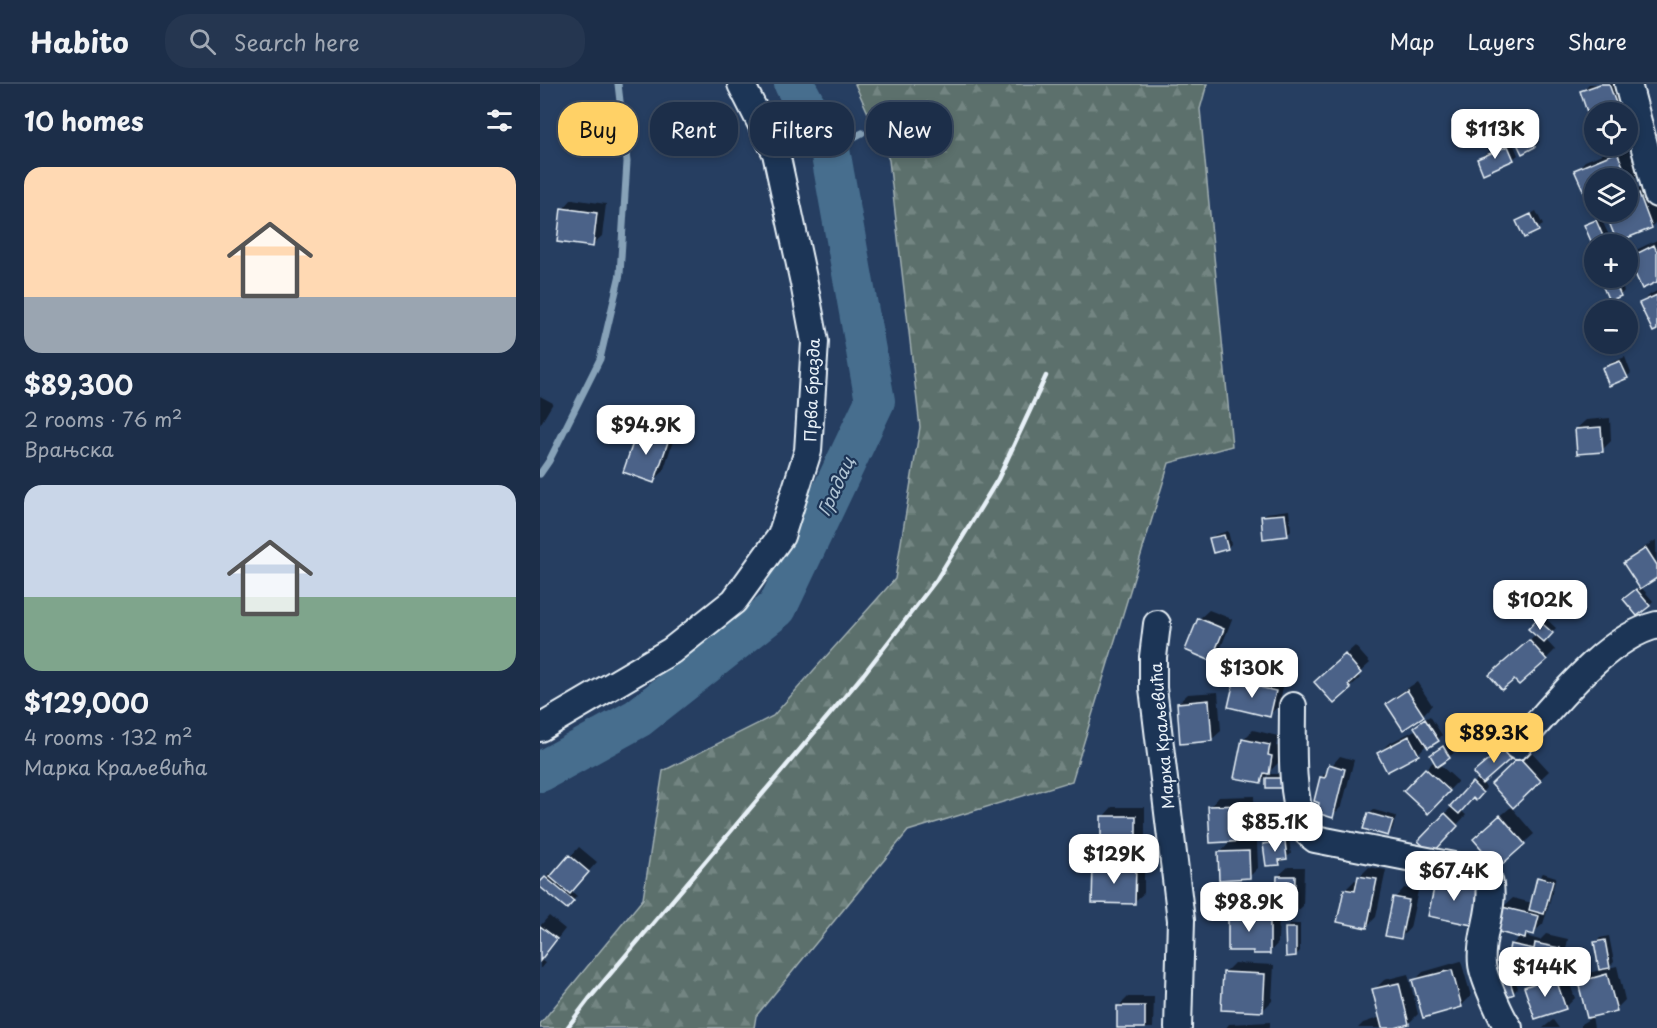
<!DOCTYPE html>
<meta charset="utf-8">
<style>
body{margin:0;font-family:"Playpen Sans",sans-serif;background:#253650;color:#f1f3f6;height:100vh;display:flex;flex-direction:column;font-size:22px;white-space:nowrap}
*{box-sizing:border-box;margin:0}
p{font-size:20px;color:#a0a8b4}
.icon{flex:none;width:33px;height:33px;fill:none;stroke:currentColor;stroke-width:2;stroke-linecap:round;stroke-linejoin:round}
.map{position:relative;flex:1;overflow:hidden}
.details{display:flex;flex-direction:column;background:#1c2e49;width:540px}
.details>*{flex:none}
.hud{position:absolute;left:18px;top:18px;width:570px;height:54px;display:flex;gap:12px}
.buttons{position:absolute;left:1044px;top:18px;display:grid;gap:12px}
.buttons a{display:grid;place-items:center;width:54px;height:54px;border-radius:50%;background:#1c2e49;box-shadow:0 3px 9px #0003,0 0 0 2px #3a4a61;font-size:30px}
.price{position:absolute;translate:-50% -51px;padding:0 14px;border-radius:12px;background:#fff;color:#222;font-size:20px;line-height:39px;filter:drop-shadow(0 2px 3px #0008)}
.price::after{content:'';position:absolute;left:50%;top:36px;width:18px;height:14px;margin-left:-9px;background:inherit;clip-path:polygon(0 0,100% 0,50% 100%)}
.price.selected{background:#ffd166;color:#111}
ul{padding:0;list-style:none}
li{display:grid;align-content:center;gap:12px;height:318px;padding:0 24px}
li span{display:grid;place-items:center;height:186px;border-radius:18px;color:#555}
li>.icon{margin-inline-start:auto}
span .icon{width:108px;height:108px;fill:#fffc;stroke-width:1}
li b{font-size:26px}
h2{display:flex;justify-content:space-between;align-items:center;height:72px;padding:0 24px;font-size:26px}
.tag{padding:0 21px;border-radius:24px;background:#1c2e49;box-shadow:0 3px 9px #0003,0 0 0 2px #3a4a61;font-size:21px;line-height:54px}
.tag.selected{background:#ffd166;color:#111}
header{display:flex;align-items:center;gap:36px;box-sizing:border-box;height:84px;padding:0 30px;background:#1c2e49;border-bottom:2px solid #3a4a61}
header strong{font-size:28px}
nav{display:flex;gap:33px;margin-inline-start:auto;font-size:21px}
.search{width:420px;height:54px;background:#253650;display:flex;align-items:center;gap:15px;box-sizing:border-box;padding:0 21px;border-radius:24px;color:#a0a8b4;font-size:22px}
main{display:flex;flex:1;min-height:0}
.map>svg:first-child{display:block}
.forest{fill:url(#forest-firs);stroke:#a2b0b2;stroke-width:1.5}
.shadow{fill:#0007}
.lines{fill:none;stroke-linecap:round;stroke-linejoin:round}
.stream{stroke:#87a2b8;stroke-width:7}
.river{stroke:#466e8e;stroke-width:40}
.building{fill:#4c6288;stroke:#e8f1f8;stroke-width:1.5}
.street-casing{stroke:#e8f1f8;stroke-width:30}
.street{stroke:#1d3557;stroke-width:26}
.rail{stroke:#e8f1f8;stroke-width:4.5}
.labels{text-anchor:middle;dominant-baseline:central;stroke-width:4.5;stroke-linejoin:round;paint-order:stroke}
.street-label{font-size:16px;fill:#e8f1f8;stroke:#1d3557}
.water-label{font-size:18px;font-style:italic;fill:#afc3d3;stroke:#1d3557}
</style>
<header>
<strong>Habito</strong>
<div class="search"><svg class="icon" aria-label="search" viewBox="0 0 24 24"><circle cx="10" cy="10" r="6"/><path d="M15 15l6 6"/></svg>Search here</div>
<nav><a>Map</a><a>Layers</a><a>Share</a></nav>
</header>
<main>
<section class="details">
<h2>10 homes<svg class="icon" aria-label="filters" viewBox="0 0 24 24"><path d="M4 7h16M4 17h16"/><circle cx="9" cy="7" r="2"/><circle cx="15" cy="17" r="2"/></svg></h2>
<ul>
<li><span style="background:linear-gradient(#ffd9b3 70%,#9aa5b1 0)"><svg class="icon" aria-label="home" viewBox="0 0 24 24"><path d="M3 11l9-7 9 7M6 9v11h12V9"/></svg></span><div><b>$89,300</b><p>2 rooms · 76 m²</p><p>Врањска</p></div></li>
<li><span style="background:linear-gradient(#c9d6e8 60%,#7fa58c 0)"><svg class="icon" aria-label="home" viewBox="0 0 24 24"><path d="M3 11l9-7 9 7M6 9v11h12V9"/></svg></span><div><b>$129,000</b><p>4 rooms · 132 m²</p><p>Марка Краљевића</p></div></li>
</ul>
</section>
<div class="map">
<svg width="1117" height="944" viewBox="0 0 1117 944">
<defs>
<pattern id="forest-firs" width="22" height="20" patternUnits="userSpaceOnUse" patternTransform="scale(1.5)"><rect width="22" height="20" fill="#5c706c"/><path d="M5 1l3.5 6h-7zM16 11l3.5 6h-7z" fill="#738582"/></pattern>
</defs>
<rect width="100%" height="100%" fill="#263e61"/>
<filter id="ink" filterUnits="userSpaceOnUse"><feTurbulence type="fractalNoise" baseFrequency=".0167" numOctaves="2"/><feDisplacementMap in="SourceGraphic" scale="12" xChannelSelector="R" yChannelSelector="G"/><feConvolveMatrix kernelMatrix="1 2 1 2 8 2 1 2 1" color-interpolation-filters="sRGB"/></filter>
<g filter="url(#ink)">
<path class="forest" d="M 315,0 L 667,0 L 660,25 L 692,362 L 629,379 L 532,697 L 368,747 L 216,932 L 214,944 L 0,944 L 0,940 L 103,815 L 123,687 L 233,632 L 355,495 L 380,343 L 349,76 Z"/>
<path class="shadow" d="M 1049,0 L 1082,0 L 1087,14 L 1077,24 L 1065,28 L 1062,21 L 1042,7 Z
M 988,35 L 999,58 L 994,62 L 972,45 Z
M 973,59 L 978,71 L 973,75 L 939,76 L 943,71 Z
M 1082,62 L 1087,62 L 1099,90 L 1088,101 L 1088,94 L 1054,94 L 1054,115 L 1049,117 L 1036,87 L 1045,77 Z
M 1108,101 L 1117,124 L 1117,137 L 1111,143 L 1077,156 L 1067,128 L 1088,128 L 1088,109 Z
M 32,115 L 66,120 L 62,152 L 52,161 L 23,125 Z
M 996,127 L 1003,141 L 985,152 L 978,138 Z
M 1060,133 L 1070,153 L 1065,158 L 1054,161 L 1046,142 Z
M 1117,156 L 1117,196 L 1102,203 L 1089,174 L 1098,165 Z
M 1064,194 L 1079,194 L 1084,207 L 1080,211 L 1062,196 Z
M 1117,207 L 1117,245 L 1114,246 L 1101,219 L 1111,210 Z
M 1085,273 L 1091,289 L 1087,293 L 1064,284 L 1068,280 Z
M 0,312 L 13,319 L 0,341 Z
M 1070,334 L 1071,357 L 1062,366 L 1036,345 L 1046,336 Z
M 108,336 L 137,345 L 123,388 L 113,397 L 99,345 Z
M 749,426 L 751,446 L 747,451 L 722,433 L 727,429 Z
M 688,447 L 691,460 L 687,464 L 670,455 L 675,451 Z
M 1116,456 L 1117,492 L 1101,503 L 1113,517 L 1109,521 L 1090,511 L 1100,503 L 1085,479 L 1094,470 Z
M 669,526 L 692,535 L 680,566 L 670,575 L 659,535 Z
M 1002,531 L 1016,544 L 1005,555 L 1015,566 L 1006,575 L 961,582 L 996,551 L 990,545 Z
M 815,562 L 830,579 L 817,591 L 820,594 L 794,618 L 786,588 Z
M 705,589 L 744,598 L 739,622 L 729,631 L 696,598 Z
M 877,598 L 892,621 L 883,631 L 848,620 L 857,611 Z
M 678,608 L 681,647 L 671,656 L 638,619 L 648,610 Z
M 890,632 L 902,651 L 898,656 L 887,660 L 878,670 L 839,669 L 848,660 L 877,645 L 880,638 Z
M 713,646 L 738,652 L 736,662 L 741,663 L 738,679 L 731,686 L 730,690 L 746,690 L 747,698 L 728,702 L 728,691 L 721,698 L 703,656 Z
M 907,659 L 914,669 L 899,680 L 918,697 L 888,728 L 865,706 L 895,676 L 892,671 Z
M 989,665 L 1009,687 L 973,721 L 953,700 Z
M 800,672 L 814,676 L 802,722 L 792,732 L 781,694 Z
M 939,693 L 946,704 L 936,715 L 933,712 L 920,726 L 926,731 L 892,767 L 880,757 Z
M 714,712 L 715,746 L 703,759 L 717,758 L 718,784 L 709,793 L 680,769 L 692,756 L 670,723 L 679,713 Z
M 572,723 L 605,723 L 605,752 L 596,762 L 563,733 Z
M 971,723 L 994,750 L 958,782 L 944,746 Z
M 834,726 L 856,732 L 852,746 L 847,751 L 829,730 Z
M 749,754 L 751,770 L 739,779 L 725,760 L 729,756 Z
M 39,763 L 57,778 L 31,807 L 37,812 L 31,819 L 6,794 L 10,789 L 13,792 Z
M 564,773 L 604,774 L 604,809 L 594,818 L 554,782 Z
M 748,783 L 764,783 L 763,822 L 753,831 L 739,830 L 738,859 L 729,869 L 714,865 L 690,830 L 699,820 L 737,821 L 738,792 Z
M 829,783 L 846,786 L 836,833 L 827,842 L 805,806 L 815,796 L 819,797 L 820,792 Z
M 907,787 L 948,796 L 941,830 L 931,839 L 898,796 Z
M 1003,789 L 1016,793 L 1008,824 L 1003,840 L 993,849 L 989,848 L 985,852 L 1000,856 L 1006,850 L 1028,855 L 1024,876 L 1014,885 L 972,861 L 980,852 L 963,823 L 973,814 L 992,819 L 999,794 Z
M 864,804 L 878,807 L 870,844 L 861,853 L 855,814 Z
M 9,832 L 25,845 L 1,876 L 5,879 L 0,885 L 0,842 Z
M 751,840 L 760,840 L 760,867 L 756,871 L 747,844 Z
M 1069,852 L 1074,878 L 1068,884 L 1077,882 L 1085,916 L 1076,925 L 1052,932 L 1054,944 L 1041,944 L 1041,940 L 1049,935 L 1040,898 L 1049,889 L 1060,886 L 1055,859 L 1060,854 Z
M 921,877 L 931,912 L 921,922 L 874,897 L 883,888 Z
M 694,879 L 734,881 L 732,917 L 723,926 L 684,889 Z
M 1024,884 L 1035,914 L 1025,924 L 986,903 L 995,894 Z
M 972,888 L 978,904 L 973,909 L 959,896 L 963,892 Z
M 868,890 L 878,930 L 869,939 L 849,944 L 818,944 L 823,939 L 841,933 L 834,906 L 844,896 Z
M 588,913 L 614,913 L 613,944 L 579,944 L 579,922 Z
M 1013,936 L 1019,944 L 1003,944 Z
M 730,938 L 730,944 L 686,944 L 689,940 Z"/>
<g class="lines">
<path class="stream" d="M 290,66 L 322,49
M 0,390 L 9,377 L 60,275 L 80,190 L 87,78 L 78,0"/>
<path class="river" d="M 0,688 L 98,634 L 237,524 L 335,317 L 290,66 L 254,0"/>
</g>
<path class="building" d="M 1060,0 L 1069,0 L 1078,25 L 1063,28 L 1061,23 L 1047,28 L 1040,7 Z
M 984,38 L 995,63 L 982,70 L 970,45 Z
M 968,62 L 974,76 L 943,90 L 937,75 Z
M 1077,68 L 1091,101 L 1088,102 L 1088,94 L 1054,94 L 1054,117 L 1049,119 L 1034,86 Z
M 1099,109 L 1112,144 L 1077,158 L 1065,128 L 1088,128 L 1088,114 Z
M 21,124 L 57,129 L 53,163 L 17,158 Z
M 991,130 L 999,147 L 984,154 L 976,137 Z
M 1056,136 L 1066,159 L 1054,160 L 1054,164 L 1044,141 Z
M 1114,161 L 1117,168 L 1117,198 L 1102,205 L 1088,174 Z
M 1066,194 L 1073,194 L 1081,212 L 1069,217 L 1060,196 Z
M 1117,211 L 1117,246 L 1113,248 L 1099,219 Z
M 1080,277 L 1088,294 L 1069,302 L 1062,284 Z
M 1061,343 L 1063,368 L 1037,370 L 1035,345 Z
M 98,344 L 129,355 L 114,399 L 83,388 Z
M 745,430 L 748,452 L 723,455 L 721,432 Z
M 684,451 L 688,465 L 673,469 L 669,454 Z
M 1106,464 L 1117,481 L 1117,494 L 1100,505 L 1083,479 Z
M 1096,505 L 1110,522 L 1097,532 L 1083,515 Z
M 658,534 L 684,545 L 671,577 L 645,566 Z
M 997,535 L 1013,549 L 1004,559 L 988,545 Z
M 989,556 L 1007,576 L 979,601 L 974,596 L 962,606 L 949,591 Z
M 805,570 L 821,589 L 808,601 L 811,605 L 794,620 L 774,598 Z
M 694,597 L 736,607 L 730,633 L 688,623 Z
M 867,606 L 884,632 L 863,646 L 846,620 Z
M 669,616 L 672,657 L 640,660 L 637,619 Z
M 885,635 L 899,657 L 888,664 L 874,643 Z
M 869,652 L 879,671 L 847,688 L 837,669 Z
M 702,655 L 730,661 L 728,671 L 732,672 L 729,690 L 724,689 L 721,699 L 694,694 Z
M 966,661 L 975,671 L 942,700 L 933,689 Z
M 903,662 L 910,674 L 897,683 L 890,671 Z
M 979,673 L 1001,697 L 973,724 L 951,700 Z
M 789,680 L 805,685 L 793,734 L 777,729 L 779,719 L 774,717 L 780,693 L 785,694 Z
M 885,684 L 910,707 L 888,730 L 863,707 Z
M 726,694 L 743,694 L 743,704 L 726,704 Z
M 932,698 L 943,709 L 936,717 L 933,714 L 919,730 L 910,722 Z
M 705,721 L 706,757 L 670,759 L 668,722 Z
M 828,729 L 853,736 L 848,752 L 823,745 Z
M 905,729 L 918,742 L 892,770 L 878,757 Z
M 960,731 L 985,760 L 958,784 L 933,755 Z
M 561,732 L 596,732 L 596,763 L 561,764 Z
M 745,757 L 747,775 L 739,776 L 740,781 L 726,782 L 723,760 Z
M 709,767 L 710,794 L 679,796 L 678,768 Z
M 29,771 L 49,788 L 30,810 L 10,793 Z
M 553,782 L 596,782 L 595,820 L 552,819 Z
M 737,792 L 755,792 L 754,832 L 735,832 Z
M 818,792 L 837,795 L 827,844 L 797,838 L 804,805 L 815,807 Z
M 5,793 L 34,817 L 27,825 L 0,803 L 0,798 Z
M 997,793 L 1013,797 L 1004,830 L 989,826 Z
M 896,795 L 940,805 L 932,841 L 888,832 Z
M 853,813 L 869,816 L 861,855 L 845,852 Z
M 962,823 L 999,832 L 994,851 L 986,849 L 985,855 L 955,847 Z
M 688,829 L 730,830 L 730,870 L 713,870 L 713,867 L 688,867 Z
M 0,842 L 17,855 L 0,877 Z
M 745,844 L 756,844 L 756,872 L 746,873 Z
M 1065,856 L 1070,884 L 1059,886 L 1054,858 Z
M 995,859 L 1020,864 L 1015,887 L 967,876 L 970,860 L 994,865 Z
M 912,886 L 922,923 L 883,934 L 872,896 Z
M 683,888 L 725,890 L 723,928 L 681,926 Z
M 1067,890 L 1077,927 L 1047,934 L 1038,898 Z
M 968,891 L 974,910 L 964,914 L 957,895 Z
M 1015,892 L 1026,925 L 995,935 L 984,903 Z
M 859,899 L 869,940 L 855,944 L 842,944 L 832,905 Z
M 577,922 L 605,922 L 605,944 L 577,944 Z"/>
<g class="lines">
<defs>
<path id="street" d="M 1088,0 L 1117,110
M 617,540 L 613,573 L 613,604 L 641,836 L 638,944
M 753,622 C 753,658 750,707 763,741 C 765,748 770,751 775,755 L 939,787 C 944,791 949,794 950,801 C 954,826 939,853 942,880 C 943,892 961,934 969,944
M 0,644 L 131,567 L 194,517 L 241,452 L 268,367 L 275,258 L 264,199 L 236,69 L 201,0
M 977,662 C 1013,623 1064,554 1117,541"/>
</defs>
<use href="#street" class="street-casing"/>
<use href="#street" class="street"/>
<path class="rail" d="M 27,944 L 49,915 L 323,591 L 397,495 L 458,395 L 506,292"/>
</g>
</g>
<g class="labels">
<g class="street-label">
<text transform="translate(271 306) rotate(-88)">Прва бразда</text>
<text transform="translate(621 652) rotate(-95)">Марка Краљевића</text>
</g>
<g class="water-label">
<text transform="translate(295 402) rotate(-65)">Градац</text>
</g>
</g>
</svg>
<div class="buttons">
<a><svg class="icon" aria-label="locate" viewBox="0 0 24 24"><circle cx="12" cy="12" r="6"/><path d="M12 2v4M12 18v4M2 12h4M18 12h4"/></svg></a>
<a><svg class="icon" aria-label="layers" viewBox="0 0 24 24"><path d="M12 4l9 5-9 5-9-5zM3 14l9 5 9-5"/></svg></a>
<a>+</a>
<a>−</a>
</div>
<b class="price" style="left:955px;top:76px">$113K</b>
<b class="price" style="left:106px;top:372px">$94.9K</b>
<b class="price" style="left:1000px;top:547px">$102K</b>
<b class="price" style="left:712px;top:615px">$130K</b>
<b class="price selected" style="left:954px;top:680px">$89.3K</b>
<b class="price" style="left:735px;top:769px">$85.1K</b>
<b class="price" style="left:574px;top:801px">$129K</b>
<b class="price" style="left:914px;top:818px">$67.4K</b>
<b class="price" style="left:709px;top:849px">$98.9K</b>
<b class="price" style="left:1005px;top:914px">$144K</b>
<div class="hud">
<a class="tag selected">Buy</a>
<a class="tag">Rent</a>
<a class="tag">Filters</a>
<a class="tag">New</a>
</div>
</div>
</main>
